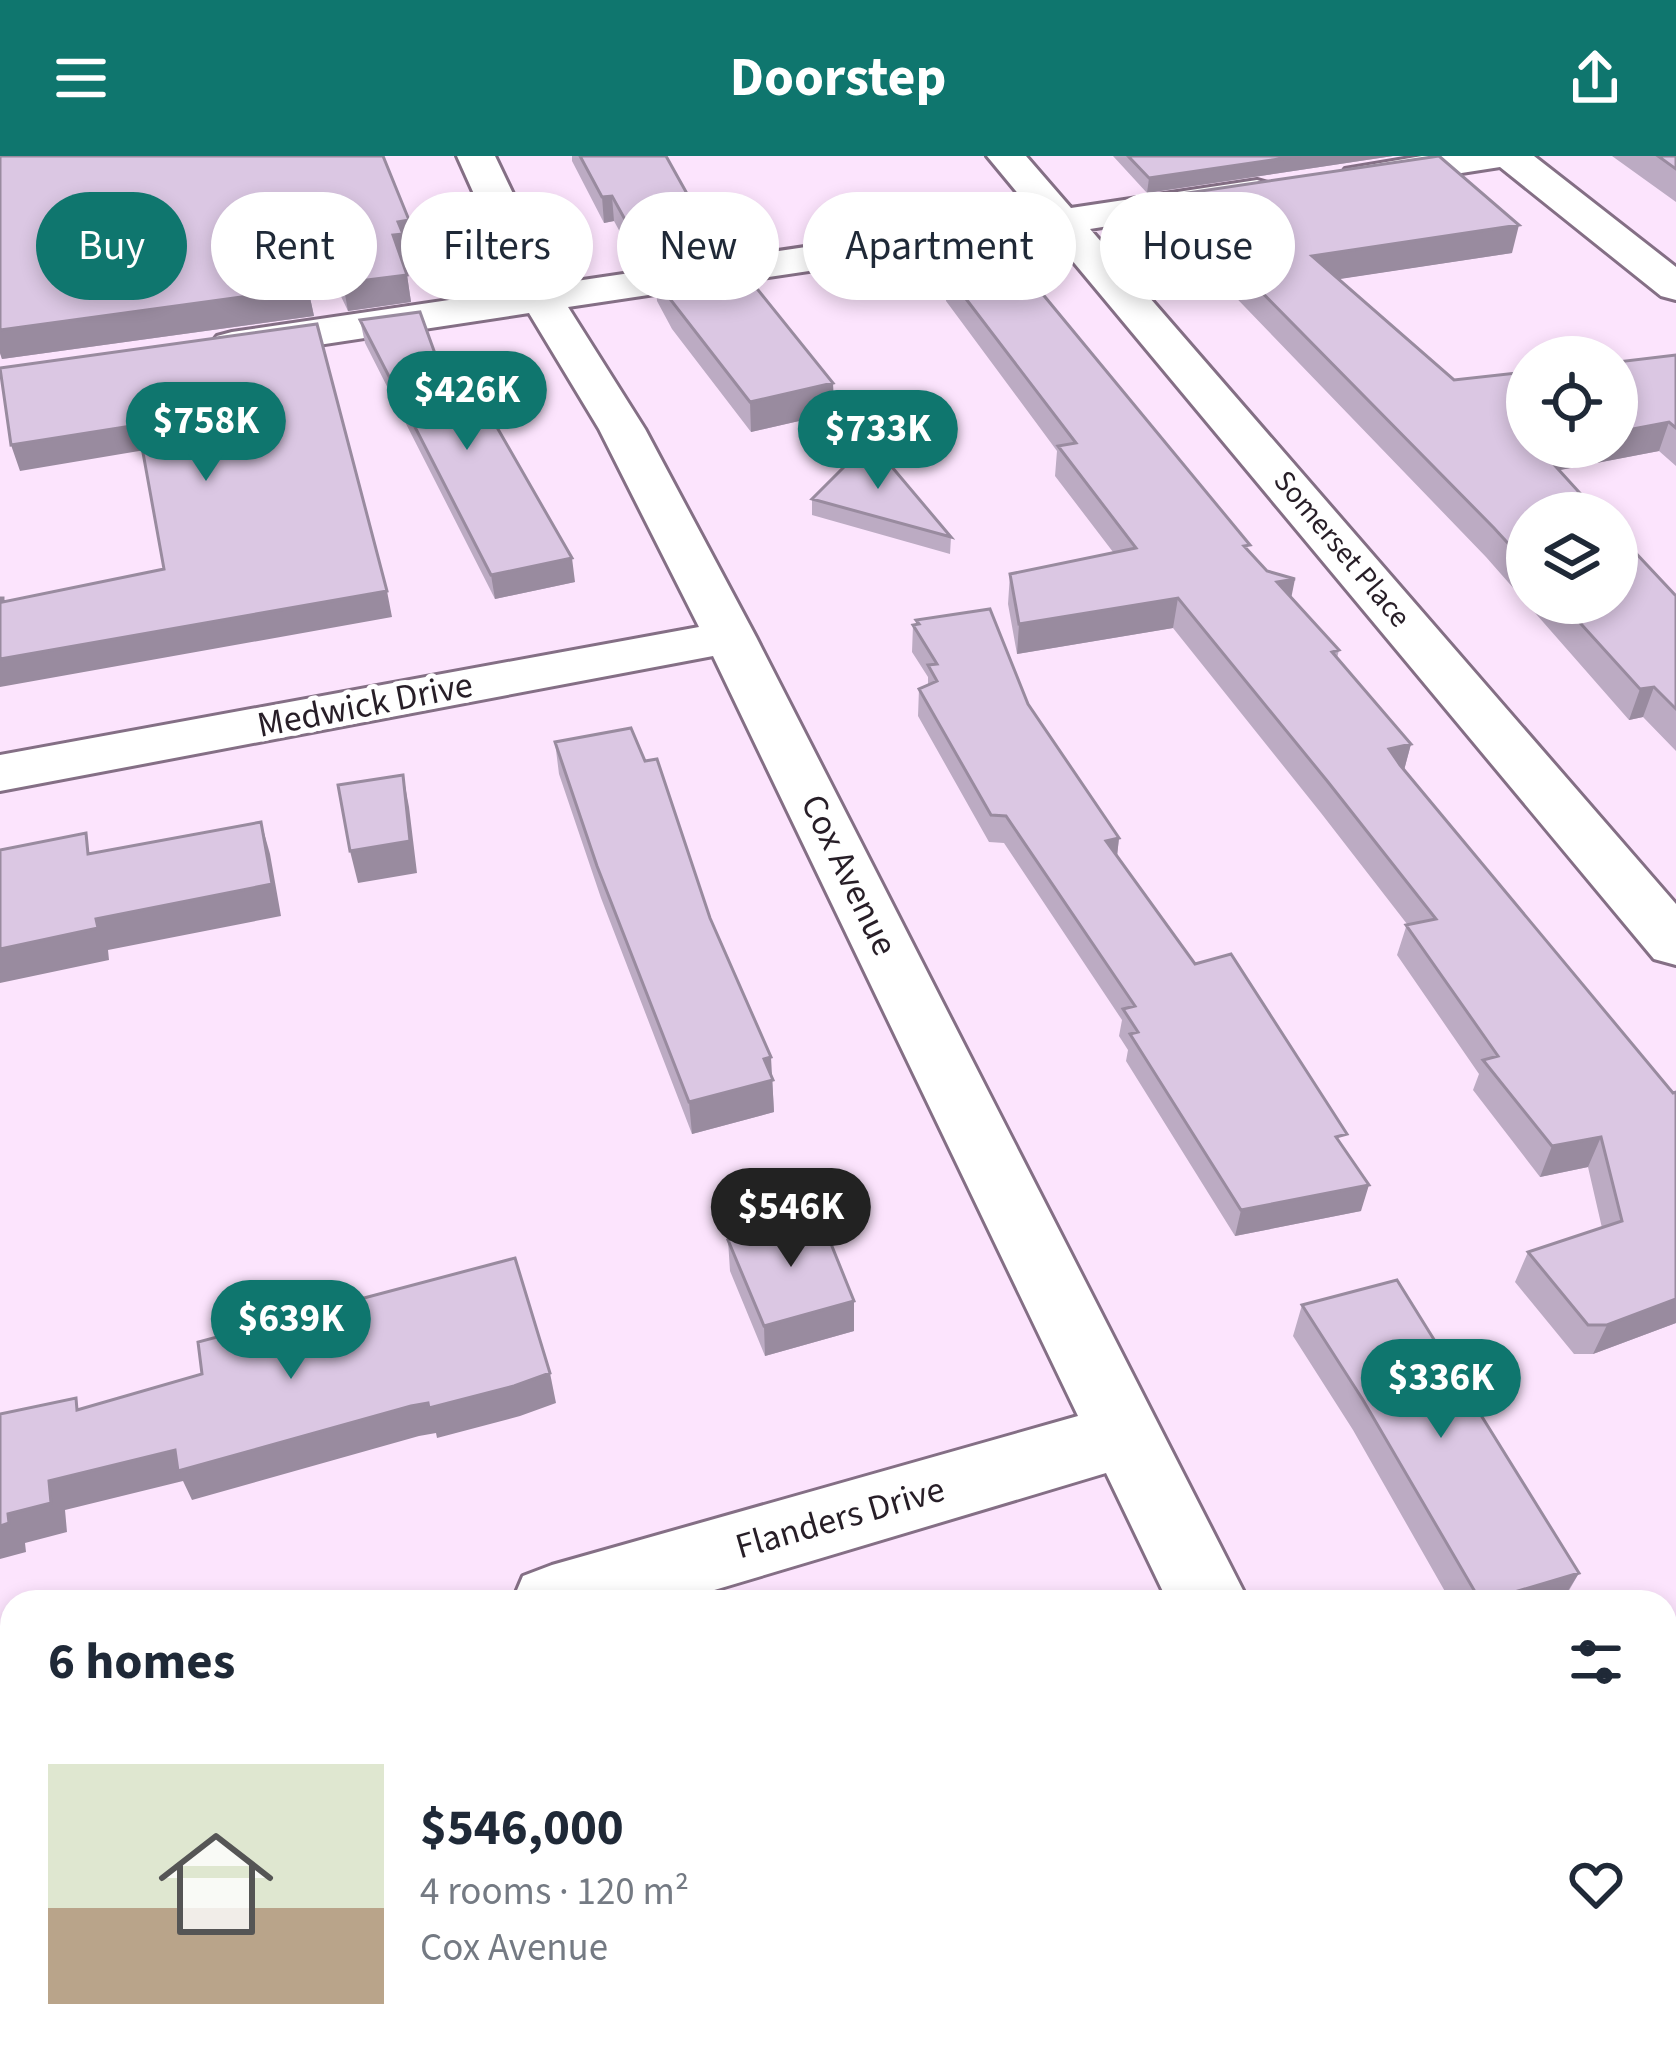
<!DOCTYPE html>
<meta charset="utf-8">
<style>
body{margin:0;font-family:"Source Sans 3",sans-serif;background:#f6f6f7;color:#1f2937;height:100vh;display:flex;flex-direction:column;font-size:45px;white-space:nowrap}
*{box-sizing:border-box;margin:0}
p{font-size:39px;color:#747a83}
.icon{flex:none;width:66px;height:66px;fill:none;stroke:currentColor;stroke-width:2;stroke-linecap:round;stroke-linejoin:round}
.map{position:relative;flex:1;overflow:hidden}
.side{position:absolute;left:0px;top:1434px;width:1677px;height:471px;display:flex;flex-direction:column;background:#fff;border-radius:36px 36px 0 0;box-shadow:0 6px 18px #0003}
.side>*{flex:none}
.hud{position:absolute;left:36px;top:36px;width:1605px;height:108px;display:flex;gap:24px}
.controls{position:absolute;left:1506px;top:180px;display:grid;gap:24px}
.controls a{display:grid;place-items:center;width:132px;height:132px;border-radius:50%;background:#fff;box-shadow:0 6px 18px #0003;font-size:60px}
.price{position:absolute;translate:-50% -102px;padding:0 27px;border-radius:42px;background:#0f766e;color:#fff;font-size:39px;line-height:78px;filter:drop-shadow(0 3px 6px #0008)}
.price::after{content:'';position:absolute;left:50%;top:72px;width:36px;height:27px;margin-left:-18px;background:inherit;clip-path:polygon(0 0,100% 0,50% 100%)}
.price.selected{background:#222;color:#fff}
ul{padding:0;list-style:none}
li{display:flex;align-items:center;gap:36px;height:300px;padding:0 48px}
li+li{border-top:3px solid #e0e1e3}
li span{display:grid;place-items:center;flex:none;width:336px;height:240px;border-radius:0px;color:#555}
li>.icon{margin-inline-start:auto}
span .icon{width:144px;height:144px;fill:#fffc;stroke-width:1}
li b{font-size:51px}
h2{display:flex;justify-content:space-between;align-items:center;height:144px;padding:0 48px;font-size:51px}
.chip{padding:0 42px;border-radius:54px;background:#fff;box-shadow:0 6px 18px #0003;font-size:42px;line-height:108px}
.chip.selected{background:#0f766e;color:#fff}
header{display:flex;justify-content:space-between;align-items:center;height:156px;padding:0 48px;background:#0f766e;color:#fff;font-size:54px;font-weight:700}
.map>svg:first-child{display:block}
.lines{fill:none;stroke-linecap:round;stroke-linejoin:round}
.minor-casing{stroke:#846f85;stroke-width:6}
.minor{fill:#fff;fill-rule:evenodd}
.wall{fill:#bcabc3}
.shaded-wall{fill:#998b9f}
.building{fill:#dbc7e3;stroke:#998b9f;stroke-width:3}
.labels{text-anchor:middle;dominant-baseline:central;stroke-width:10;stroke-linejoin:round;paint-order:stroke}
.far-street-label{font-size:30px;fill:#271e27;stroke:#fff}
.street-label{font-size:36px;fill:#271e27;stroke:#fff}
</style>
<header><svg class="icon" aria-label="menu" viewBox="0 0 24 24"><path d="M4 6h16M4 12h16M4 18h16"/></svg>Doorstep<svg class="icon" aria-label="share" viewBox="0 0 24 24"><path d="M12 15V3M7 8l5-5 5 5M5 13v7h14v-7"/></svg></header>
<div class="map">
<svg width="1676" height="1903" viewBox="0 0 1676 1903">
<rect width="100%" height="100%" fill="#fce4fd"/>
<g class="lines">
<defs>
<path id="minor" d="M 457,0 L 495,0 L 556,128 L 1034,57 L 987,0 L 1026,0 L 1071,52 L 1257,24 L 1271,28 L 1276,36 L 1271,44 L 1090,73 L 1676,748 L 1676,809 L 1654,803 L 1051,79 L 568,151 L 645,273 L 756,481 L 1249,1446 L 1168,1446 L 1106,1317 L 674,1446 L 512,1446 L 523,1420 L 552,1409 L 1078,1260 L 713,500 L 0,635 L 0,599 L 699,471 L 599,273 L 529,157 L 232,202 L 217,198 L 210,189 L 217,180 L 232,176 L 517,134 Z
M 1422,0 L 1534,0 L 1676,111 L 1676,144 L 1661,140 L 1500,11 L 1359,33 L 1345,29 L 1340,21 L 1345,13 Z
M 12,1548 L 12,1630 L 0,1632 L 0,1550 Z
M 1380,1893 L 1475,1893 L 1479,1903 L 1384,1903 Z"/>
</defs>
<use href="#minor" class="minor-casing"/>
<use href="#minor" class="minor"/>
</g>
<path class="wall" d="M 0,0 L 413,91 L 405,92 L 407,105 L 402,106 L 407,119 L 411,146 L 348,155 L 335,128 L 309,137 L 314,160 L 2,203 L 0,197 Z
M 572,0 L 666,0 L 710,102 L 640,113 L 614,65 L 604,67 L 572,5 Z
M 1113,0 L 1393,0 L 1147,37 Z
M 1612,0 L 1676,0 L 1676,46 Z
M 1167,40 L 1512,97 L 1338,123 L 1454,224 L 1676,199 L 1676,310 L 1659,295 L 1559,314 L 1527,357 L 1527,447 L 1617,447 L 1676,440 L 1676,595 L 1643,561 L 1629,564 L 1486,401 L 1164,67 Z
M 655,116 L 833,227 L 834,257 L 751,276 L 672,173 L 657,145 Z
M 947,118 L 1249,395 L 1339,494 L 1337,502 L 1411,588 L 1404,614 L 1673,937 L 1676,1167 L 1593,1198 L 1574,1198 L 1515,1126 L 1528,1096 L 1602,1072 L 1588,1011 L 1540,1021 L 1473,934 L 1479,918 L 1397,799 L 1407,768 L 1321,657 L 1173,472 L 1017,498 L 1008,448 L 1010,418 L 1113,396 L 1055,320 L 1057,295 L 946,145 Z
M 360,164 L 455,253 L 575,426 L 495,443 L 365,187 Z
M 812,343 L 951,381 L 950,398 L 812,359 Z
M 916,464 L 1028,548 L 1119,682 L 1117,700 L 1195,808 L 1343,991 L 1361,1055 L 1235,1080 L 1126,905 L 1128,894 L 1119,880 L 1122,864 L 1004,687 L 989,686 L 918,560 L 919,533 L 928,529 L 928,521 L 912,496 L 913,469 L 916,469 Z
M 555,586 L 710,762 L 772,921 L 774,956 L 692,978 L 601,742 L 559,618 Z
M 728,1084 L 854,1145 L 854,1175 L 765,1200 L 730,1115 Z
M 1302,1149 L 1579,1417 L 1563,1445 L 1451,1446 L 1353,1274 L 1293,1180 Z
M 1676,1825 L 1676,1842 L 1670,1831 Z
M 952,1893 L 1153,1893 L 1149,1903 L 955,1903 Z"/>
<path class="shaded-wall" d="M 1300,0 L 1393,0 L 1147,37 L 1149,22 Z
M 612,40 L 614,65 L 604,67 L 602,41 Z
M 409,64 L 413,91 L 405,92 L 407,105 L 397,107 L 393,79 L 398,66 Z
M 1519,69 L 1512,97 L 1307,128 L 1312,100 Z
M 709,77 L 710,102 L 640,113 L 638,87 Z
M 329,100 L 335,128 L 309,137 L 314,160 L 2,203 L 0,197 L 0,174 L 302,110 Z
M 407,119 L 411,146 L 348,155 L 343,127 Z
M 833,227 L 834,257 L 751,276 L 750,246 Z
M 1669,266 L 1659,295 L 1529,320 L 1537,291 L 1617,291 L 1617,276 Z
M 138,269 L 145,294 L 20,315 L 11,289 Z
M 572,402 L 575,426 L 495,443 L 491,419 Z
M 1295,423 L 1289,453 L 1277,426 Z
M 387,435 L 392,461 L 0,531 L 0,503 Z
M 1178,442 L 1173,472 L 1017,498 L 1019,468 Z
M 1654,531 L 1643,561 L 1629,564 L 1640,533 Z
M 1411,588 L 1403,618 L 1389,593 Z
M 403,619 L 409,651 L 417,717 L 358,727 L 350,695 Z
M 261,666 L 270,698 L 281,760 L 108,794 L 109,804 L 0,827 L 0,793 L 96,763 Z
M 1119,682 L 1116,709 L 1106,685 Z
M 771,901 L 774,956 L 692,978 L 689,946 L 764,903 Z
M 1601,981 L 1588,1011 L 1540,1021 L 1552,990 Z
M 1369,1029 L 1361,1055 L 1235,1080 L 1241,1054 Z
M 1676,1143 L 1676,1167 L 1593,1198 L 1607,1169 Z
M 854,1145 L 854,1175 L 765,1200 L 764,1170 Z
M 550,1217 L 556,1247 L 520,1260 L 437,1282 L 436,1277 L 419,1280 L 192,1344 L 183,1325 L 65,1354 L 67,1376 L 25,1387 L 26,1396 L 0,1403 L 0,1370 L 8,1358 L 49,1325 L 175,1294 L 411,1250 Z
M 1579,1417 L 1561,1446 L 1483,1446 Z
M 1676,1662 L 1676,1680 L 1665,1684 L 1665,1667 Z
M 94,1893 L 110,1893 L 111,1903 L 95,1903 Z
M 233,1893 L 272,1893 L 240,1903 Z
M 1126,1893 L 1153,1893 L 1149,1903 L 1099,1903 Z"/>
<path class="building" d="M 0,0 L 383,0 L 409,64 L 398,66 L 403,78 L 393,79 L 407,119 L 343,127 L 329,100 L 302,110 L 308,132 L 0,174 Z
M 580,0 L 666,0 L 709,77 L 638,87 L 612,40 L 602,41 Z
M 1128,0 L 1300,0 L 1149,22 Z
M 1439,0 L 1519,69 L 1312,100 L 1454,224 L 1527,216 L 1527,291 L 1538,291 L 1598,357 L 1527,357 L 1527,408 L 1494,372 L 1167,40 Z
M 1658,0 L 1676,0 L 1676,13 Z
M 734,104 L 833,227 L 750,246 L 670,143 L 655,116 Z
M 1017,107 L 1250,389 L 1244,390 L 1267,415 L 1295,423 L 1277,426 L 1339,494 L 1332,496 L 1411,588 L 1389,593 L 1400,609 L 1673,937 L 1676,936 L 1676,1143 L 1607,1169 L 1588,1169 L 1528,1096 L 1622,1065 L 1601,981 L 1552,990 L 1483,904 L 1498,900 L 1406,769 L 1436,763 L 1328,626 L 1178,442 L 1019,468 L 1010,418 L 1136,392 L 1058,290 L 1076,287 L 947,118 Z
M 420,156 L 455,253 L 483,247 L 572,402 L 491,419 L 360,164 Z
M 317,168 L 387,435 L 0,503 L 0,442 L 3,442 L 3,446 L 164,413 L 138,269 L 11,289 L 0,212 Z
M 1676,199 L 1676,272 L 1669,266 L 1617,276 L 1617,206 Z
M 870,285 L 951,381 L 812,343 Z
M 1617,377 L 1676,440 L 1676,553 L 1654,531 L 1640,533 L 1562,447 L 1617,447 Z
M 990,453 L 1028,548 L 1119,682 L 1106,685 L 1195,808 L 1231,798 L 1347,978 L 1336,981 L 1369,1029 L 1241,1054 L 1130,878 L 1138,876 L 1123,853 L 1135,850 L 1006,660 L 991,659 L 919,533 L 937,525 L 928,509 L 937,508 L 913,469 L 919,468 L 916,464 Z
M 631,572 L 645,605 L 657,603 L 710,762 L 771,901 L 764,903 L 773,924 L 689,946 L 597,710 L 555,586 Z
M 403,619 L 410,685 L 350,695 L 338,629 Z
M 261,666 L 272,728 L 96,763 L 98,772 L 0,793 L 0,694 L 86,677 L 88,698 Z
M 819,1058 L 854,1145 L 764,1170 L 728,1084 Z
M 515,1102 L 550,1217 L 514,1230 L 429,1252 L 428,1247 L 411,1250 L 178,1315 L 175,1294 L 49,1325 L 51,1347 L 8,1358 L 9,1367 L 0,1370 L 0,1258 L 76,1242 L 77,1254 L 202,1218 L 198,1186 Z
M 1397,1124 L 1579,1417 L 1481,1446 L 1363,1244 L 1302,1149 Z
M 1665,1551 L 1676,1567 L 1676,1662 L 1665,1667 Z
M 12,1793 L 12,1893 L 94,1893 L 95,1903 L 0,1903 L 0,1797 Z
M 962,1893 L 1126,1893 L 1099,1903 L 966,1903 Z"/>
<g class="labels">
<g class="far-street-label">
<text transform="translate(1342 393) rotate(50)">Somerset Place</text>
</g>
<g class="street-label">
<text transform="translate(365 549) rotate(-11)">Medwick Drive</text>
<text transform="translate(849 719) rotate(64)">Cox Avenue</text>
<text transform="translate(840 1362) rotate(-16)">Flanders Drive</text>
</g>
</g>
</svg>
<div class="controls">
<a><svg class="icon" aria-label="locate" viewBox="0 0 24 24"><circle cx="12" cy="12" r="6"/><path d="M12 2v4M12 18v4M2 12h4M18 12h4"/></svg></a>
<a><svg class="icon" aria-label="layers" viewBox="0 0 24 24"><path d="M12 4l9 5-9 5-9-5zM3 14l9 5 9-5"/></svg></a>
</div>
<b class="price" style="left:467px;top:297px">$426K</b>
<b class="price" style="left:206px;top:328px">$758K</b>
<b class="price" style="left:878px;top:336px">$733K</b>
<b class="price selected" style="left:791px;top:1114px">$546K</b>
<b class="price" style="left:291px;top:1226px">$639K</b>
<b class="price" style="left:1441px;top:1285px">$336K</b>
<div class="hud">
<a class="chip selected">Buy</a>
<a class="chip">Rent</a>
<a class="chip">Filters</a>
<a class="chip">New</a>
<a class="chip">Apartment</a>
<a class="chip">House</a>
</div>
<section class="side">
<h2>6 homes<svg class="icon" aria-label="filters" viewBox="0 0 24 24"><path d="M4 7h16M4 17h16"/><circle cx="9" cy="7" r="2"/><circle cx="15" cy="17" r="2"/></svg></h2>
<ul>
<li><span style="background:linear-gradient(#dfe7d0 60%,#b9a48a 0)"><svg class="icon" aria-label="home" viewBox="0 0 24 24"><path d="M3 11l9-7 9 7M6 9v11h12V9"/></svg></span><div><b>$546,000</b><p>4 rooms · 120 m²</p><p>Cox Avenue</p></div><svg class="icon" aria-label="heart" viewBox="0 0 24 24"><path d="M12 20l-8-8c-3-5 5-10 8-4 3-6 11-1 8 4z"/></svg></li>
</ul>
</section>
</div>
